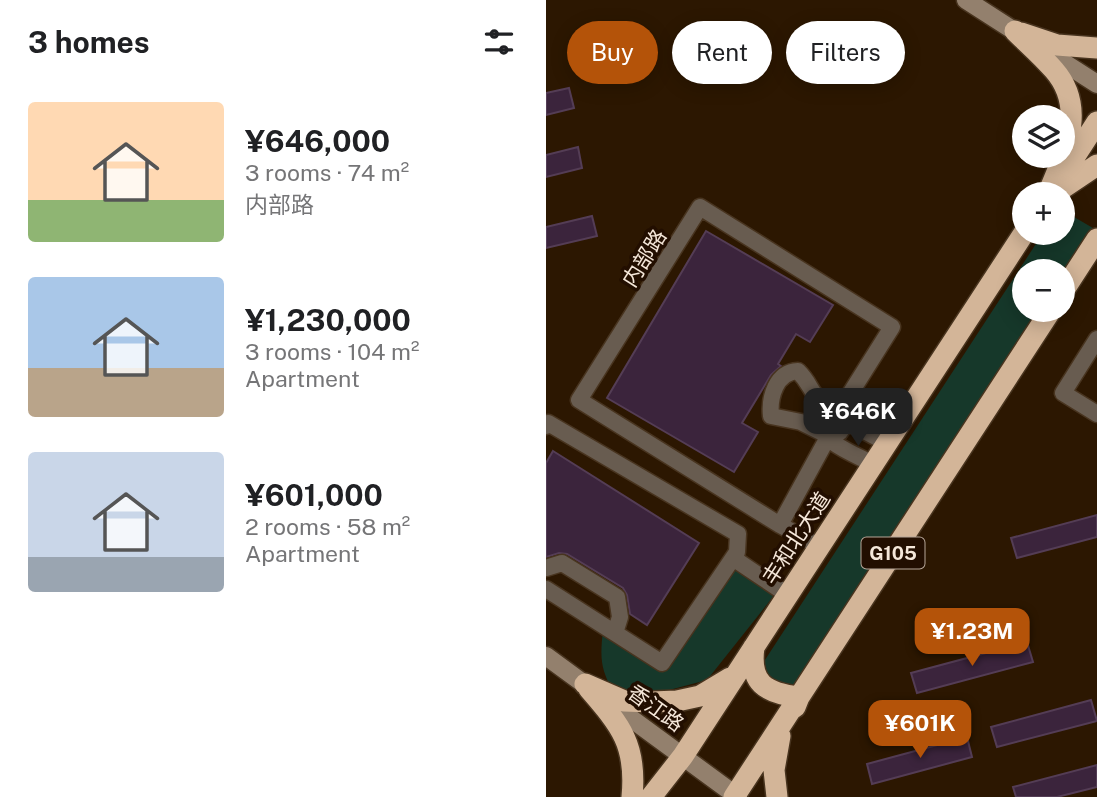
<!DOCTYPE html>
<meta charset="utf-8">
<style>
body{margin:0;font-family:"Public Sans","Noto Sans SC",sans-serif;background:#f2f2f2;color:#202124;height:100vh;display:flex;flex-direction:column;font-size:26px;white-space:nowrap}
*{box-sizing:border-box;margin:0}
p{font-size:23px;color:#757577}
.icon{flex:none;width:38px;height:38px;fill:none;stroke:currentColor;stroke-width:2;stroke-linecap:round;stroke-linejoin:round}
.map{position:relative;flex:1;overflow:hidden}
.drawer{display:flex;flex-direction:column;background:#fff;width:546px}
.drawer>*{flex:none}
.hud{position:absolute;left:21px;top:21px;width:424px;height:63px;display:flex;gap:14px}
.buttons{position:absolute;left:466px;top:105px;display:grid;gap:14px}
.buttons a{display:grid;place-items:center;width:63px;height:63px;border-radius:50%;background:#fff;box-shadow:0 4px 18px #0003;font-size:35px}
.price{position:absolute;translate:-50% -60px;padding:0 16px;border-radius:14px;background:#b45309;color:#fff;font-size:23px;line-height:46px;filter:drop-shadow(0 2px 4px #0008)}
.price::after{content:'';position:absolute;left:50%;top:42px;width:21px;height:16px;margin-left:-10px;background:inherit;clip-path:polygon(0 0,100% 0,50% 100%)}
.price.selected{background:#222;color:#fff}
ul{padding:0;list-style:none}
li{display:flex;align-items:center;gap:21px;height:175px;padding:0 28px}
li span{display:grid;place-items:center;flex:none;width:196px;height:140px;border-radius:7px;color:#555}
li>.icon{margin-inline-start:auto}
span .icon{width:84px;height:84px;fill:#fffc;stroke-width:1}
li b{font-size:30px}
h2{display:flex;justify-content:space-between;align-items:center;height:84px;padding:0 28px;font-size:30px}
.tag{padding:0 24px;border-radius:32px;background:#fff;box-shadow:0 4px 18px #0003;font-size:24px;line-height:63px}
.tag.selected{background:#b45309;color:#fff}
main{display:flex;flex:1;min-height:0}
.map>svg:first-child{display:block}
.green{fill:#16382a}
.building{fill:#3b243c;stroke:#543d55;stroke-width:2}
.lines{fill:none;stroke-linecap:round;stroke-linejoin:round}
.street-casing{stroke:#48341f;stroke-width:19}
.secondary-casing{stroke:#48341f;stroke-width:21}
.highway-casing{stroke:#48341f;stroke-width:24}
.street{stroke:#685c50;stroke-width:16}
.secondary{stroke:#93806d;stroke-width:18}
.highway{stroke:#d3b598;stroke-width:21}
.labels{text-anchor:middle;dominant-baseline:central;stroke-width:7;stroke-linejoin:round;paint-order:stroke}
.shield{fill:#220e00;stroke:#b6a698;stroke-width:2}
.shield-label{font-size:19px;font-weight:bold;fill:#f5e7d9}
.street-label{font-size:21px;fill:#f5e7d9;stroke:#220e00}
</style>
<main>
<section class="drawer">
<h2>3 homes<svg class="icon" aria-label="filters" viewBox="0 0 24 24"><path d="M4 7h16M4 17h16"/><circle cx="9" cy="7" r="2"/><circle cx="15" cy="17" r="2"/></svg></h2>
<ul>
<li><span style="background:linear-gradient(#ffd9b3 70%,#8fb573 0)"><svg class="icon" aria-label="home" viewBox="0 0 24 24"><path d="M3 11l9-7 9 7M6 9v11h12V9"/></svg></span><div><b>¥646,000</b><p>3 rooms · 74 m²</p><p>内部路</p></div></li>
<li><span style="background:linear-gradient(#a9c7e8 65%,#b9a48a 0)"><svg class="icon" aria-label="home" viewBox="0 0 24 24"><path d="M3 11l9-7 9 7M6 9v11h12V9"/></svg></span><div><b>¥1,230,000</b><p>3 rooms · 104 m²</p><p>Apartment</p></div></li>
<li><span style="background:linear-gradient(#c9d6e8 75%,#9aa5b1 0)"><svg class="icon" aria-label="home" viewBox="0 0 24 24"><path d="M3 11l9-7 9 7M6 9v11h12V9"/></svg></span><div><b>¥601,000</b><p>2 rooms · 58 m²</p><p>Apartment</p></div></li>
</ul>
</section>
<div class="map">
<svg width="551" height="797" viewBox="0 0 551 797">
<rect width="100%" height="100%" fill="#2c1701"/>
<path class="green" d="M 516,210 L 547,228 L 516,275 L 516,271 L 478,271 L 478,310 L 494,310 L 244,691 L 213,669 L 497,233 L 516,233 Z
M 185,562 L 230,593 L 161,680 L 93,698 L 68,694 C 54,667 54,659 57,629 L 118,666 Z"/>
<path class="building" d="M 23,88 L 28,108 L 0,115 L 0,93 Z
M 32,147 L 36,168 L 0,177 L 0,155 Z
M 46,216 L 51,236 L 0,248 L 0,227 Z
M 160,231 L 287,305 L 264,342 L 250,334 L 232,364 L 235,366 L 225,375 L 196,423 L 212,432 L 188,472 L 61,398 Z
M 7,451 L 153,543 L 101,625 L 84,614 L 81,595 L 77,588 L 21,554 L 13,553 L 0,557 L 0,463 Z
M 551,515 L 551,537 L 471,558 L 465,538 Z
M 481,642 L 487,662 L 371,693 L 365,673 Z
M 545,700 L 551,721 L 451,747 L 445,727 Z
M 421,737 L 426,757 L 326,784 L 321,764 Z
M 551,765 L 551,787 L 511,797 L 470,797 L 467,787 Z"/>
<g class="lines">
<defs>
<path id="street" d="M 551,339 L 517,393 L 551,414
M 301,422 L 341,443
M 0,426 L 2,423 L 192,534 L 191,552 L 116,663 L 0,589
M 275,432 L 255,422 L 225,416 C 223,397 230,372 252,371 C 269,388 261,395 288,408
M 234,525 L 281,439 L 294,432 L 301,422 L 297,405 C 288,408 280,411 276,421 C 268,440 313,456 327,464
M 273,546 L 234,525 L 33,400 L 154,207 L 346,327 L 297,405
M 187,558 L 242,595
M 0,568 L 16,563 L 71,597 L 74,617 L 69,633"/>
<path id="secondary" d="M 420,0 L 551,84
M 0,656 L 192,797"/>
<path id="highway" d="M 469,31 C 482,44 496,56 508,70 C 542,109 518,154 502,194
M 475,33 L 511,45 L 551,48
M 522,167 L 551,122
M 508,194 L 551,165
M 516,293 L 551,239
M 208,647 C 203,683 219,693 253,697 L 249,707
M 39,684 L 78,701 L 106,702 L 131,701 L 154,696 L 184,678
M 43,689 C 75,726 91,745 86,797
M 105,797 L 137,756 L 478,233
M 188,797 L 505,310
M 231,797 L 228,770 L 234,736"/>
</defs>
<use href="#street" class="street-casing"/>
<use href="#secondary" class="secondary-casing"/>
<use href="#highway" class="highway-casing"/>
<use href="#street" class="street"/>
<use href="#secondary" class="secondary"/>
<use href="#highway" class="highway"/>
</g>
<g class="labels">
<rect class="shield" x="315.5" y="537.5" width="63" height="31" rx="5"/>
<g class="shield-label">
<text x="347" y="553">G105</text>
</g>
<g class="street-label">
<text transform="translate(98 258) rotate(-58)">内部路</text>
<text transform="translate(250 538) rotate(-57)">丰和北大道</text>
<text transform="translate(110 708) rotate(36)">香江路</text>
</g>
</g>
</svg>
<div class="buttons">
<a><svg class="icon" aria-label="layers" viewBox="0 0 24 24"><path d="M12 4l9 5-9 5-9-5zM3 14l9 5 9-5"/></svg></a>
<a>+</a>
<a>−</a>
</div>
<b class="price selected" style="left:312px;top:448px">¥646K</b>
<b class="price" style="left:426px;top:668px">¥1.23M</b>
<b class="price" style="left:374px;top:760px">¥601K</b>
<div class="hud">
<a class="tag selected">Buy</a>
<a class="tag">Rent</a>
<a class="tag">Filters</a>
</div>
</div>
</main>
